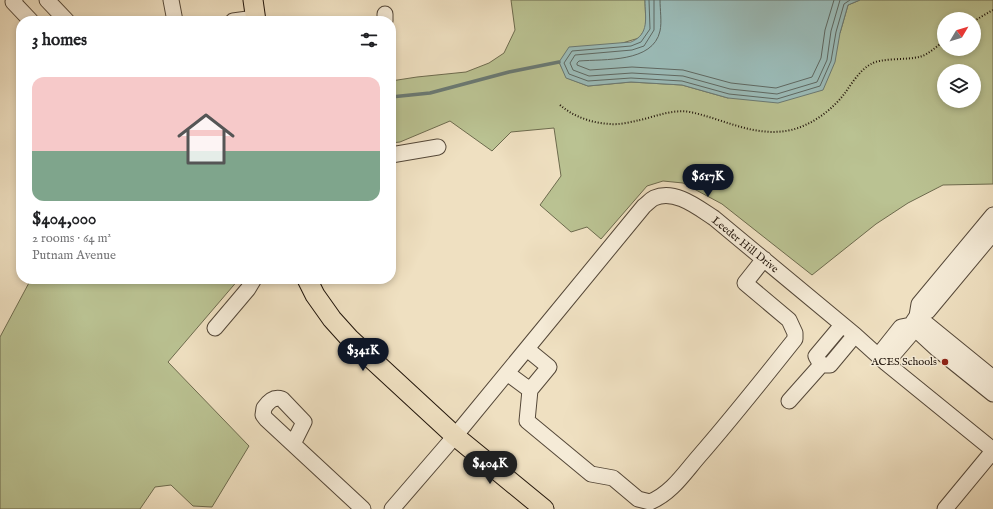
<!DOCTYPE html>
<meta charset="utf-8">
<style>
body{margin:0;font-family:"IM FELL English",serif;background:#f6f6f6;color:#202124;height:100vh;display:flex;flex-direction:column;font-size:15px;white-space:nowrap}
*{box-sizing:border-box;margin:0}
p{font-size:13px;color:#757577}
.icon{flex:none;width:22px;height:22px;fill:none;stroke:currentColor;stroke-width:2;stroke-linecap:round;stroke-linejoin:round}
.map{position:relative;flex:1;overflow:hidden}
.drawer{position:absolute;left:16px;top:16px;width:380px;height:268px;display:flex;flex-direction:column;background:#fff;border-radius:16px;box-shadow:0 2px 6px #0003}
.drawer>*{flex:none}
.needle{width:26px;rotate:52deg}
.buttons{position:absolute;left:937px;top:12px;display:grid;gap:8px}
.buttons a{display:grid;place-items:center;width:44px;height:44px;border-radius:50%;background:#fff;box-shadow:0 2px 6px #0003;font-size:20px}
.price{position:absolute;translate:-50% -34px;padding:0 9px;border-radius:14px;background:#111827;color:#fff;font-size:13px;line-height:26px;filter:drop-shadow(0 1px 2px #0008)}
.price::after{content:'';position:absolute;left:50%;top:24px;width:12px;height:9px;margin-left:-6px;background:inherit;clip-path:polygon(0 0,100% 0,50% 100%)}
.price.on{background:#222;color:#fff}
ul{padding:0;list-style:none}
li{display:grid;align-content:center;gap:8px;height:212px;padding:0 16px}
li span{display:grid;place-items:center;height:124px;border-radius:12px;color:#555}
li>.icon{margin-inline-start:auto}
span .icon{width:72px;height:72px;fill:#fffc;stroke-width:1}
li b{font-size:17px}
h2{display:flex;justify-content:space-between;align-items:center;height:48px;padding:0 16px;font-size:17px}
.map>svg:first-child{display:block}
.green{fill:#bac292;stroke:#6d6b4e;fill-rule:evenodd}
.water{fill:#9bbcb9;stroke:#6a7973}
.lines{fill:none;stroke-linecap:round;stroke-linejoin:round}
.shore{stroke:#5e6862;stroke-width:1}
.stream{stroke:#6a7973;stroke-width:3.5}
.minor-casing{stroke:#544738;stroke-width:17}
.major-casing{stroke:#20140a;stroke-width:21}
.path{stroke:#20140a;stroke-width:2;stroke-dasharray:1 2;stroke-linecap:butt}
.minor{stroke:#f5ebd7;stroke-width:15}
.major{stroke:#efe0c1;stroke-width:19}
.poi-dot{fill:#8f2418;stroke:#f5ebd7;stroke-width:1.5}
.labels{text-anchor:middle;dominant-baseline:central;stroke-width:3;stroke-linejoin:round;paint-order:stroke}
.street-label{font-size:11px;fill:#20140a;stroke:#f5ebd7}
.poi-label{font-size:11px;fill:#20140a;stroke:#f5ebd7;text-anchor:end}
</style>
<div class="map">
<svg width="993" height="509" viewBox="0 0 993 509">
<rect width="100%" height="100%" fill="#efe0c1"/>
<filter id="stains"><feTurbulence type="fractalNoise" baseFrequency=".005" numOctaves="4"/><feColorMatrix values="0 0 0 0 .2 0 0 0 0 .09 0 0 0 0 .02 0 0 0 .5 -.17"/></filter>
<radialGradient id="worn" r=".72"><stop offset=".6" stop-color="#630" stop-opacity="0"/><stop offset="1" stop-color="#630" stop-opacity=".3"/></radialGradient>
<path class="green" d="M 511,0 L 645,0 L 646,28 L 639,38 L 559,62 L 567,78 L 588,86 L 631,82 L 682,85 L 728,98 L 840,33 L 848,5 L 860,0 L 993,0 L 993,184 L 943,185 L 908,203 L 876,224 L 812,275 L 722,204 L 683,183 L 663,181 L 647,186 L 601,239 L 587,227 L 571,232 L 540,205 L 561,176 L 554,128 L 511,132 L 492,151 L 450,121 L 400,142 L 391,143 L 391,81 L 417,77 L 466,72 L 489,63 L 504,53 L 515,30 ZM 944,19 L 974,19 L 974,49 L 944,49 ZM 944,71 L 974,71 L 974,101 L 944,101 Z
M 31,279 L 239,279 L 168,362 L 249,446 L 212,507 L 193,506 L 171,485 L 155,487 L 140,509 L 0,509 L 0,337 Z"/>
<path class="water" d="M 645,0 L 860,0 L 848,5 L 840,33 L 835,62 L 823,90 L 778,103 L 728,98 L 682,85 L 631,82 L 588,86 L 566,78 L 559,62 L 569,47 L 631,42 C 650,34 645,18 645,0 Z"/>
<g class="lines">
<path class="shore" d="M 649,0 L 650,29 L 641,42 L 631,46 L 572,51 L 564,63 L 569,74 L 588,81 L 631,78 L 682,81 L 729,94 L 777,99 L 820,86 L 831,61 L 836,32 L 844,4 L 850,0
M 654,0 L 654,30 L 644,46 L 632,50 L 575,55 L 570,63 L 573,70 L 589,76 L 632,73 L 683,76 L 730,89 L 777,94 L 817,82 L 827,60 L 831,31 L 840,0
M 660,0 C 660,10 662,22 660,31 C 653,63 604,59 579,61 L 577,63 L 577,65 L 590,70 L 632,67 L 683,70 L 731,83 L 776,88 L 812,77 L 821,58 L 825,30 L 834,0"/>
<path class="stream" d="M 391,97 L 430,93 L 509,72 L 559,62"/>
<defs>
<path id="minor" d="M 15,0 L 13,2 L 31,21
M 47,0 L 67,21
M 171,0 L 175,21
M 233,21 L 255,18
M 385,21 L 385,14
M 391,155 L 438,147
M 993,215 L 919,304 L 917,316 L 928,311 L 993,233
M 215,328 L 248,289 L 254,279
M 527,349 L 549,367 L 530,390 L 527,421 L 591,474 L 613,478 L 638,499 L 650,502 C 672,493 685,472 700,455 C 733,417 764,378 795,339 L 795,333 L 789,320 L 745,283 L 764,259
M 878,356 L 901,327 L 911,325 L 910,335 L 886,363
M 821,365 L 816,356 L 842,325
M 821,365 L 830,365 L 855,335
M 507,373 L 530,390
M 993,378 L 917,316 L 911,325 L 937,349 L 993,394
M 789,401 L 821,365
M 293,444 L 304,422 L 282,399 C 273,396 268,402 264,408 L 263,415 L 266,419 L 363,509
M 392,509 L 455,436 L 644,206 C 647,204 650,200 654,198 C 675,189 697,207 714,218 L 855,335 L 886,363 L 993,450
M 945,509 L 993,451"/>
<path id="major" d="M 253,0 L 256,21
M 307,279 L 315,295 L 332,319 L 350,339 L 455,436 L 544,509"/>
</defs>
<use href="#minor" class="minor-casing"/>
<use href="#major" class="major-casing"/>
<path class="path" d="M 974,21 L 993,10
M 560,105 C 574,117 592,123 610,124 C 619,125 631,122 640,120 C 657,116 673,109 690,112 C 724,119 755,138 791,130 C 812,125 832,110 845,93 C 852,83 860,70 871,64 C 880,58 907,60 919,57 C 928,55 937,46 944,41"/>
<use href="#minor" class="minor"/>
<use href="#major" class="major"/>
</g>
<circle class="poi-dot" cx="945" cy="362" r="4"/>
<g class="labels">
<g class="street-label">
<text transform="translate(745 245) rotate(39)">Leeder Hill Drive</text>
</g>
<g class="poi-label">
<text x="937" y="362">ACES Schools</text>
</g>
</g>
<rect width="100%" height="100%" filter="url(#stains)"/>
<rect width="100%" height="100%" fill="url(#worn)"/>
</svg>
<div class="buttons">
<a><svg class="needle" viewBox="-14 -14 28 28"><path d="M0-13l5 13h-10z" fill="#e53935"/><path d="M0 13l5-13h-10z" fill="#757577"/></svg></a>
<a><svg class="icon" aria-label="layers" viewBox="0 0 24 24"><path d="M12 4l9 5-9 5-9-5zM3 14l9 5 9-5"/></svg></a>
</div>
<b class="price" style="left:708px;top:198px">$617K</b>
<b class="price" style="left:363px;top:372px">$341K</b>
<b class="price on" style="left:490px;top:485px">$404K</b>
<section class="drawer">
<h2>3 homes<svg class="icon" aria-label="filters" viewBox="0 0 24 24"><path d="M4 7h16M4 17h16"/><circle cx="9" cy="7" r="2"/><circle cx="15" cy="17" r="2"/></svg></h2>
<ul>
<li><span style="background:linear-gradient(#f6c9c9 60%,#7fa58c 0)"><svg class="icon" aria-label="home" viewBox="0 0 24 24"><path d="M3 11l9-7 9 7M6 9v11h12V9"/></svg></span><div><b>$404,000</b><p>2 rooms · 64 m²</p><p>Putnam Avenue</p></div></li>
</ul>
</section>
</div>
